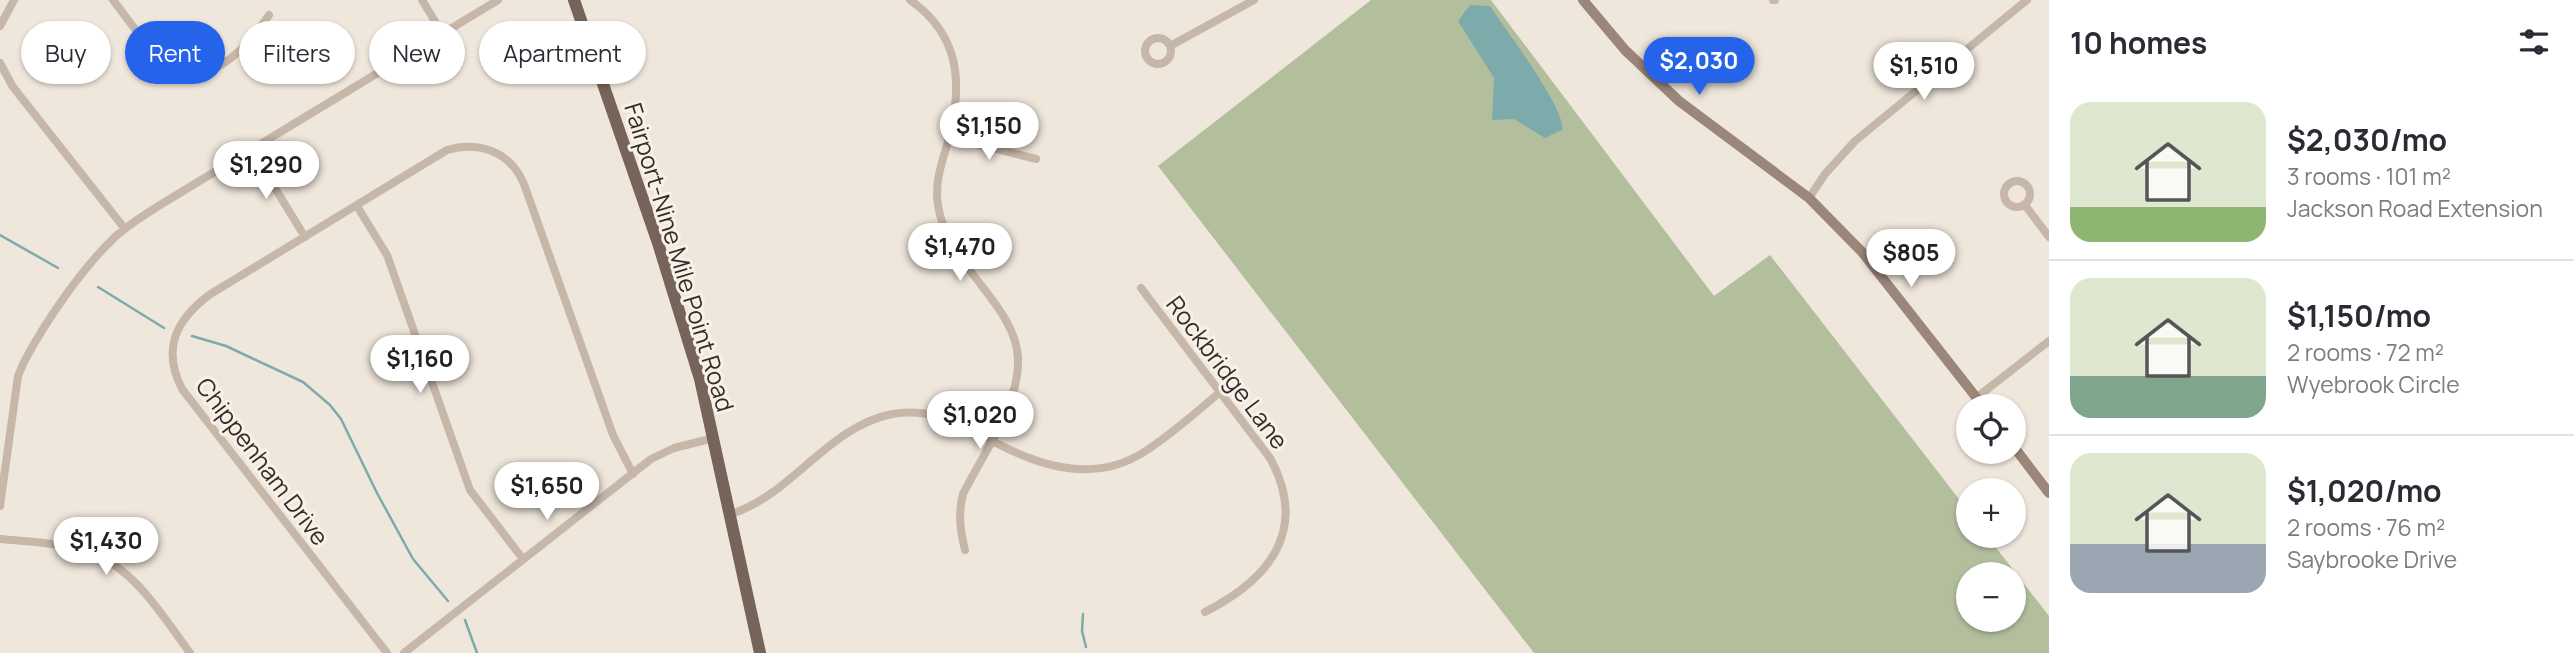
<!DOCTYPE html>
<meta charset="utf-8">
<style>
body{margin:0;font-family:Manrope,sans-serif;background:#f7f7f7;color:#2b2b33;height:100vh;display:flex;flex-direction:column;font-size:26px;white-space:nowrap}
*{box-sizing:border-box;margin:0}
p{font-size:23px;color:#7c7c81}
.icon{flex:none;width:38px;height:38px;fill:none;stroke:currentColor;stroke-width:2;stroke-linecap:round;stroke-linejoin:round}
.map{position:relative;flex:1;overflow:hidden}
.panel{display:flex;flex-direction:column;background:#fff;width:525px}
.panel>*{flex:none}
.top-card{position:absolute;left:21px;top:21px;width:665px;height:63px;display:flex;gap:14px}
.controls{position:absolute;left:1956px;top:394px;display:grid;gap:14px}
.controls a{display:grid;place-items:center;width:70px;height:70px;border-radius:50%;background:#fff;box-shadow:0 2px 5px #0004;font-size:35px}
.price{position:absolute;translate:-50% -60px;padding:0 16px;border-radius:24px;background:#fff;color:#222;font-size:23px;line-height:46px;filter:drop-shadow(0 2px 4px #0008)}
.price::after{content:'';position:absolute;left:50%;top:42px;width:21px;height:16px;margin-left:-10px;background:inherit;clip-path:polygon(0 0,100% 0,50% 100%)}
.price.active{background:#2563eb;color:#fff}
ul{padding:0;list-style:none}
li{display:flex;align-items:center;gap:21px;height:175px;padding:0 21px}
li+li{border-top:2px solid #e1e1e2}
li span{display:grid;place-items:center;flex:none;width:196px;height:140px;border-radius:21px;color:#555}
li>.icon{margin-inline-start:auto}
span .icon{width:84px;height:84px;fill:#fffc;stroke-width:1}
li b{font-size:30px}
h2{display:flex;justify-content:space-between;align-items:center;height:84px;padding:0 21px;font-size:30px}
.pill{padding:0 24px;border-radius:32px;background:#fff;box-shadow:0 2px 5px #0004;font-size:24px;line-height:63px}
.pill.active{background:#2563eb;color:#fff}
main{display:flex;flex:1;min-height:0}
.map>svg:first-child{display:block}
.green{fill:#b3be9d;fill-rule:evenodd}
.water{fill:#7daaab}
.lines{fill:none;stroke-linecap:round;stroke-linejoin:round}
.stream{stroke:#7daaab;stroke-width:2.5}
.street{stroke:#c7b7a9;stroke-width:8}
.secondary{stroke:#9b867a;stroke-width:10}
.primary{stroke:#76645a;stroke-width:12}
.labels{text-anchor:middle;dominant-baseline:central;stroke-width:6;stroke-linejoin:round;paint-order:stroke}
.street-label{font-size:24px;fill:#352c28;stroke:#f8f1e8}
</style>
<main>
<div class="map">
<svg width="2049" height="653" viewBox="0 0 2049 653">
<rect width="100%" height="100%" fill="#f0e7dc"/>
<path class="green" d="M 1371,0 L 1491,0 L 1714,296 L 1770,255 L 1969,512 L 1969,536 L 1987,536 L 2049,616 L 2049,653 L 1534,653 L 1158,166 ZM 1969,574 L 2014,574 L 2014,620 L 1969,620 Z"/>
<path class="water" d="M 1470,5 L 1490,6 C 1503,26 1567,110 1562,130 L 1545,138 L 1514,119 L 1492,120 L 1494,78 L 1458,21 Z"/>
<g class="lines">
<path class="stream" d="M 0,235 L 58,268
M 98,287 L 164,328
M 192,336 L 226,346 L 303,382 L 330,405 L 341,419 L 377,493 L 413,559 L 448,601
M 1083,614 L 1082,631 L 1086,647
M 465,620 L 477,653"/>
<path class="street" d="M 113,0 C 128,19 141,40 159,56 C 203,97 244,52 269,15
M 422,0 L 442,33
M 910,0 C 960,35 963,83 949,138 C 943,160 934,181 938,205 C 946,265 1015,303 1018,358 C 1020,405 983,453 963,494 C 958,514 960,530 965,550
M 1773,0 L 1775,0
M 0,26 L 14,0
M1145 51a13 13 0 1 1 26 0a13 13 0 1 1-26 0Z
M 1170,46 L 1254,0
M 0,63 L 13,87 L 125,229
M 949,137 L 1036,159
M 251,149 L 305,237
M2004 194a13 13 0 1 1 26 0a13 13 0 1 1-26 0Z
M 1809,198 L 1825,174 L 1855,141 L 2027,0
M 2025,205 L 2049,237
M 357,206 L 387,255 L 470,490 L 523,559
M 1141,288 L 1270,458 C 1309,530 1270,579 1205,612
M 1976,398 L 2049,341
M 0,506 L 18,376 L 24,362 C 45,322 82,268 115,237 C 128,225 144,215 160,205 L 498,0
M 731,514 C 792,495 827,427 892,414 C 927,408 954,420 983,436 C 1033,464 1091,486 1144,452 C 1171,435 1195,413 1219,393
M 0,539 C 30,542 63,543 92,553 C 136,570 163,617 190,653
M 387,653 L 182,389 C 162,349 175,321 209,295 L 447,150 C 479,141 510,151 524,184 L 613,435 L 633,474
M 404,653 L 651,459 L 674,448 L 714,438"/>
<path class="secondary" d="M 1583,0 L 1625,50 L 1679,101 L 1809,198 L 1862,252 L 1983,406
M 2014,447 L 2049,493"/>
<path class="primary" d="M 574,0 L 658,243 L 700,379 L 760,653"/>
</g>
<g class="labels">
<g class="street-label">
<text transform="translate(680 257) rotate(73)">Fairport-Nine Mile Point Road</text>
<text transform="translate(1228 372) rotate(53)">Rockbridge Lane</text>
<text transform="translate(263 461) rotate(53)">Chippenham Drive</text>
</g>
</g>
</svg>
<div class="controls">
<a><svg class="icon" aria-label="locate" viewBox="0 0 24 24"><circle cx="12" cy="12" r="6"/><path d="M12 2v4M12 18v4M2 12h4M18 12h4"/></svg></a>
<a>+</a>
<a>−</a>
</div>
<b class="price active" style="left:1699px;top:97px">$2,030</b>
<b class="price" style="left:1924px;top:102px">$1,510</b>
<b class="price" style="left:989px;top:162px">$1,150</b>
<b class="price" style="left:266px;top:201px">$1,290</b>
<b class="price" style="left:960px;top:283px">$1,470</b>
<b class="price" style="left:1911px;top:289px">$805</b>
<b class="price" style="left:420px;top:395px">$1,160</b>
<b class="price" style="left:980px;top:451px">$1,020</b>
<b class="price" style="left:547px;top:522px">$1,650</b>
<b class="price" style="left:106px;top:577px">$1,430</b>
<div class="top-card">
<a class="pill">Buy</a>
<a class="pill active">Rent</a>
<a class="pill">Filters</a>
<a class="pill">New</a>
<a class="pill">Apartment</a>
</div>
</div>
<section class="panel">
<h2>10 homes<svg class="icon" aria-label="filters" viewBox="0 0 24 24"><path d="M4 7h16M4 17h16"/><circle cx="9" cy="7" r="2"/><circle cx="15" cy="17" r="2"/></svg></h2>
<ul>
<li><span style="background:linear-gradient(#dfe7d0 75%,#8fb573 0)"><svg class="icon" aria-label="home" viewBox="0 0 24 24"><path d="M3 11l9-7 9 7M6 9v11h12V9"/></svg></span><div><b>$2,030/mo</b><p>3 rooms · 101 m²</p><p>Jackson Road Extension</p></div></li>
<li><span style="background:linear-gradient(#dfe7d0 70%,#7fa58c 0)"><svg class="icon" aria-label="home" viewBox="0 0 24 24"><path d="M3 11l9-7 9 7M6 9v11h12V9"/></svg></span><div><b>$1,150/mo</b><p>2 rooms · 72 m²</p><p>Wyebrook Circle</p></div></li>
<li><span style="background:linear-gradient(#dfe7d0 65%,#9aa5b1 0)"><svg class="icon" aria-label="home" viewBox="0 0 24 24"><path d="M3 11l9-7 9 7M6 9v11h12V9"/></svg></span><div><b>$1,020/mo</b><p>2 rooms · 76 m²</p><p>Saybrooke Drive</p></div></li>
</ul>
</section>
</main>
